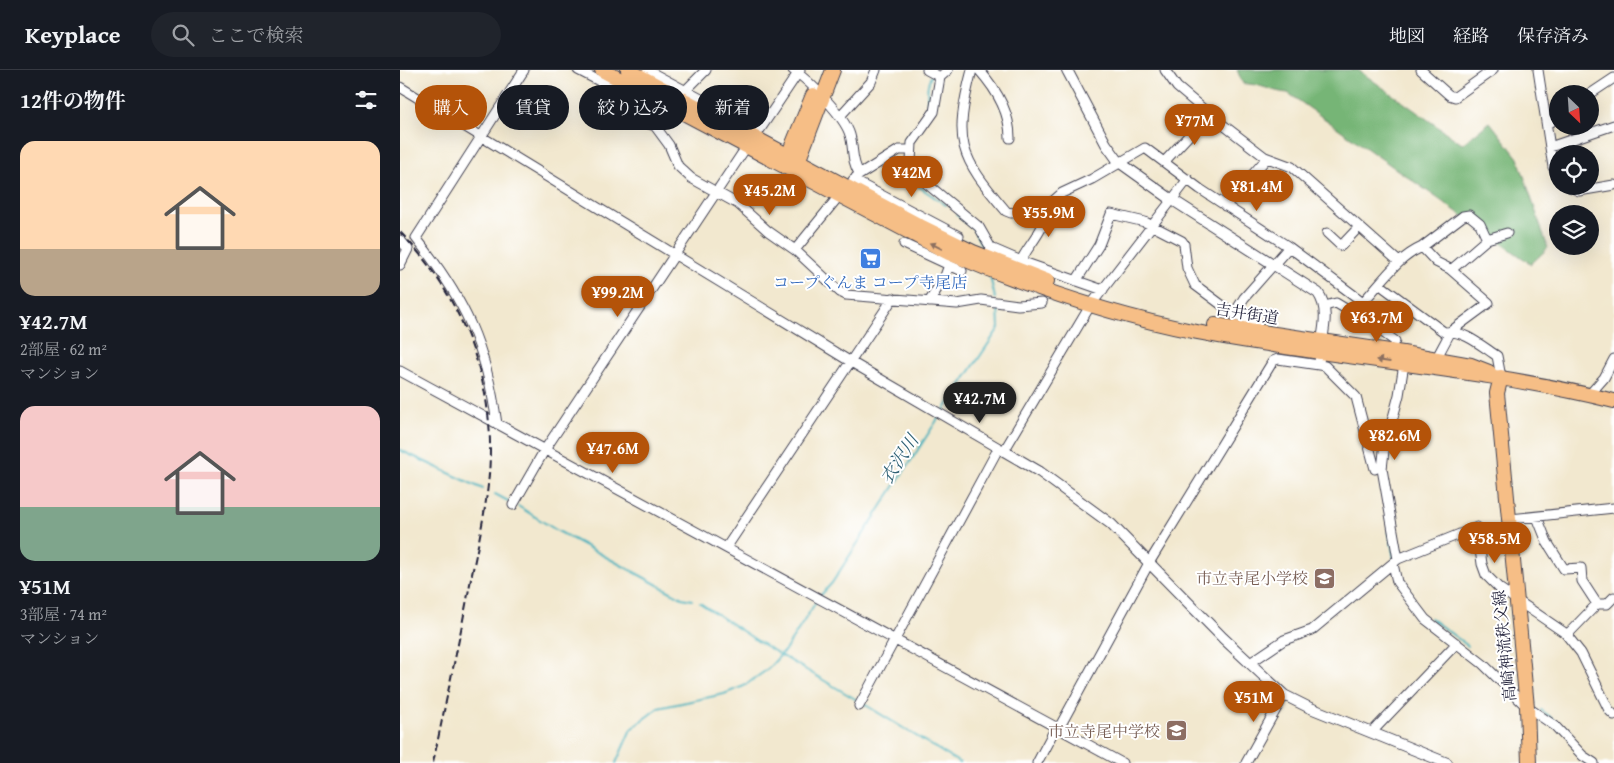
<!DOCTYPE html>
<html lang="ja">
<meta charset="utf-8">
<style>
body{margin:0;font-family:"Gentium Book Plus","Noto Serif JP",serif;background:#20242c;color:#f1f3f6;height:100vh;display:flex;flex-direction:column;font-size:19px;white-space:nowrap}
*{box-sizing:border-box;margin:0}
p{font-size:16px;color:#9ea1a6}
.icon{flex:none;width:28px;height:28px;fill:none;stroke:currentColor;stroke-width:2;stroke-linecap:round;stroke-linejoin:round}
.map{position:relative;flex:1;overflow:hidden}
.drawer{display:flex;flex-direction:column;background:#171b24;width:400px}
.drawer>*{flex:none}
.banner{position:absolute;left:15px;top:15px;width:475px;height:45px;display:flex;gap:10px}
.needle{width:32px;rotate:155deg}
.buttons{position:absolute;left:1149px;top:15px;display:grid;gap:10px}
.buttons a{display:grid;place-items:center;width:50px;height:50px;border-radius:50%;background:#171b24;box-shadow:0 5px 20px #0002;font-size:25px}
.price{position:absolute;translate:-50% -42px;padding:0 11px;border-radius:18px;background:#b45309;color:#fff;font-size:16px;line-height:32px;filter:drop-shadow(0 1px 2px #0008)}
.price::after{content:'';position:absolute;left:50%;top:30px;width:15px;height:11px;margin-left:-8px;background:inherit;clip-path:polygon(0 0,100% 0,50% 100%)}
.price.on{background:#222;color:#fff}
ul{padding:0;list-style:none}
li{display:grid;align-content:center;gap:10px;height:265px;padding:0 20px}
li span{display:grid;place-items:center;height:155px;border-radius:15px;color:#555}
li>.icon{margin-inline-start:auto}
span .icon{width:90px;height:90px;fill:#fffc;stroke-width:1}
li b{font-size:21px}
h2{display:flex;justify-content:space-between;align-items:center;height:60px;padding:0 20px;font-size:21px}
.tag{padding:0 18px;border-radius:22px;background:#171b24;box-shadow:0 5px 20px #0002;font-size:18px;line-height:45px}
.tag.on{background:#b45309;color:#fff}
header{display:flex;align-items:center;gap:30px;box-sizing:border-box;height:70px;padding:0 25px;background:#171b24;border-bottom:1px solid #363941}
header strong{font-size:24px}
nav{display:flex;gap:28px;margin-inline-start:auto;font-size:18px}
.search{width:350px;height:45px;background:#20242c;display:flex;align-items:center;gap:12px;box-sizing:border-box;padding:0 18px;border-radius:28px;color:#9ea1a6;font-size:19px}
main{display:flex;flex:1;min-height:0}
.map>svg:first-child{display:block}
.forest{fill:#76b576;stroke:#4c6c58}
.lines{fill:none;stroke-linecap:round;stroke-linejoin:round}
.stream{stroke:#42b1bd;stroke-width:2}
.minor-casing{stroke:#414051;stroke-width:11}
.tertiary-casing{stroke:#414051;stroke-width:12}
.primary-casing{stroke:#414051;stroke-width:16}
.minor{stroke:#fff;stroke-width:9}
.tertiary{stroke:#fff;stroke-width:10}
.primary{stroke:#f6be86;stroke-width:14}
.rail{stroke:#22223b;stroke-width:2;stroke-dasharray:8 4;stroke-linecap:butt}
.oneway{fill:#8c7060}
.labels{text-anchor:middle;dominant-baseline:central;stroke-width:4;stroke-linejoin:round;paint-order:stroke}
.shop-label{font-size:16px;fill:#366cbe;stroke:#fff}
.street-label{font-size:16px;fill:#22223b;stroke:#fff}
.education-label{font-size:16px;fill:#785e54;stroke:#fff;text-anchor:end}
.water-label{font-size:18px;font-style:italic;fill:#306276;stroke:#fff}
</style>
<header>
<strong>Keyplace</strong>
<div class="search"><svg class="icon" aria-label="search" viewBox="0 0 24 24"><circle cx="10" cy="10" r="6"/><path d="M15 15l6 6"/></svg>ここで検索</div>
<nav><a>地図</a><a>経路</a><a>保存済み</a></nav>
</header>
<main>
<section class="drawer">
<h2>12件の物件<svg class="icon" aria-label="filters" viewBox="0 0 24 24"><path d="M4 7h16M4 17h16"/><circle cx="9" cy="7" r="2"/><circle cx="15" cy="17" r="2"/></svg></h2>
<ul>
<li><span style="background:linear-gradient(#ffd9b3 70%,#b9a48a 0)"><svg class="icon" aria-label="home" viewBox="0 0 24 24"><path d="M3 11l9-7 9 7M6 9v11h12V9"/></svg></span><div><b>¥42.7M</b><p>2部屋 · 62 m²</p><p>マンション</p></div></li>
<li><span style="background:linear-gradient(#f6c9c9 65%,#7fa58c 0)"><svg class="icon" aria-label="home" viewBox="0 0 24 24"><path d="M3 11l9-7 9 7M6 9v11h12V9"/></svg></span><div><b>¥51M</b><p>3部屋 · 74 m²</p><p>マンション</p></div></li>
</ul>
</section>
<div class="map">
<svg width="1214" height="693" viewBox="0 0 1214 693">
<rect width="100%" height="100%" fill="#fff"/>
<filter id="ink" filterUnits="userSpaceOnUse"><feTurbulence type="fractalNoise" baseFrequency=".02" numOctaves="2"/><feDisplacementMap in="SourceGraphic" scale="10" xChannelSelector="R" yChannelSelector="G"/><feConvolveMatrix kernelMatrix="1 2 1 2 8 2 1 2 1" color-interpolation-filters="sRGB"/></filter>
<filter id="wash" filterUnits="userSpaceOnUse"><feTurbulence type="fractalNoise" baseFrequency=".0096" numOctaves="4" result="noise"/><feDisplacementMap in="SourceGraphic" scale="20" xChannelSelector="R" yChannelSelector="G"/><feGaussianBlur stdDeviation="1.12" result="paint"/><feColorMatrix in="noise" values="0 0 0 0 0 0 0 0 0 0 0 0 0 0 0 0 0 1.4 0 .05"/><feComposite in="paint" operator="in"/></filter>
<g filter="url(#wash)">
<rect width="100%" height="100%" fill="#f2e8cf"/>
<path class="forest" d="M 837,0 L 958,0 L 1062,74 L 1090,52 L 1118,88 L 1148,178 L 1131,194 L 888,23 C 871,22 860,13 843,14 Z"/>
<g class="lines">
<path class="stream" d="M 504,77 C 504,63 518,59 524,49 C 532,35 523,20 531,6
M 504,82 L 512,112 L 546,135
M 557,145 L 573,158 L 584,180
M 590,206 L 595,228
M 860,251 L 877,257
M 542,343 L 599,258 L 598,235
M 0,380 L 83,419
M 95,424 L 108,431
M 118,436 L 156,460 L 282,528 L 292,530
M 989,461 L 994,488
M 420,526 L 432,513 L 539,347
M 300,533 L 359,572 L 457,630
M 1030,548 L 1068,576
M 464,634 L 560,693
M 1141,640 L 1154,650
M 216,693 L 231,659 L 258,638 L 324,624 L 344,616 L 368,599 L 386,579 L 416,532"/>
</g>
</g>
<g filter="url(#ink)">
<g class="lines">
<defs>
<path id="minor" d="M 178,0 L 211,17 L 241,51 L 255,56 L 269,75 L 278,96 L 291,108 L 338,134 L 368,161 L 395,180 L 440,222 L 446,225 L 557,234 L 581,230 L 618,235 L 642,233
M 247,0 L 359,60
M 393,0 C 410,11 445,47 450,65 C 454,79 451,90 459,103
M 527,0 L 540,7
M 548,0 L 540,7 L 534,42 L 512,73 L 511,92 L 515,104 L 579,157 L 591,178 L 626,193 L 703,220
M 572,0 C 553,72 559,86 606,141 L 611,143 L 645,138 L 662,123 L 692,109 L 745,78 L 800,119 L 889,177 L 963,232 C 982,212 997,188 1022,177 L 1036,192 L 1050,199 L 1089,233 L 1051,261 L 1036,289
M 579,0 C 596,19 610,41 610,68
M 765,0 L 777,17 L 809,44 L 865,87 L 892,97 L 998,191
M 1021,0 L 1049,25 L 1055,27 L 1093,0
M 1138,0 L 1153,97 L 1158,106
M 0,17 L 451,292 L 604,381 L 690,236 L 788,109
M 286,20 L 306,0
M 1190,24 L 1214,8
M 440,46 L 471,12 L 476,0
M 1147,54 L 1158,47
M 357,64 L 400,0
M 1150,77 L 1214,55
M 764,92 L 809,44
M 456,107 L 499,80 L 511,80
M 453,110 L 559,166
M 1167,116 L 1179,121 L 1214,115
M 825,136 L 867,88
M 927,163 L 941,176 L 959,157
M 0,170 L 8,179 L 0,195
M 504,174 L 562,201
M 1022,177 L 1063,146 L 1069,145 L 1080,154 L 1087,169
M 395,180 L 439,126
M 620,193 C 627,175 648,159 645,138
M 1051,200 L 1087,169 L 1107,163
M 676,211 L 699,175 L 711,144 L 745,152 L 782,171 L 784,174 L 787,198 L 795,215 L 834,244 L 857,253 L 858,263
M 979,214 L 1044,262 C 1063,259 1083,277 1097,286 L 1101,307
M 529,232 L 545,206 L 549,195
M 925,236 L 936,233 L 974,256 L 963,232
M 834,244 L 844,228 L 889,177
M 974,256 L 995,271
M 919,295 L 925,296 L 956,327 L 975,399
M 0,301 L 722,693
M 1189,325 L 1204,308 L 1214,289
M 97,354 C 86,275 65,230 16,168 L 124,0
M 113,435 L 144,381 L 347,76
M 1137,447 L 1147,472 L 1164,499 L 1181,498 L 1182,511 L 1197,534
M 1110,449 L 1214,438
M 326,478 L 493,228
M 998,489 L 982,399 L 984,381 L 999,325 L 1004,294
M 993,494 L 997,512 L 1025,549 L 1083,594 L 1127,637 L 1155,656 L 1183,686 L 1194,693
M 1167,565 L 1197,534 L 1207,534 L 1214,527
M 850,593 L 884,570 L 912,560 L 998,489 L 1077,457 L 1082,494 L 1086,505 L 1099,518 L 1165,563 L 1181,583 L 1209,640 L 1214,645
M 459,636 L 598,379
M 659,658 L 749,493 L 873,291 L 878,289 L 919,295 L 920,282
M 972,662 L 1057,573
M 637,693 L 656,657
M 846,693 L 884,625"/>
<path id="tertiary" d="M 667,0 L 706,74 L 719,92 L 768,127 L 918,223 C 929,238 924,258 921,276
M 604,381 L 640,402 L 711,454 L 823,568 L 884,625 L 908,637 L 1047,693"/>
<path id="primary" d="M 202,0 L 549,183 C 629,217 711,245 797,262 C 935,289 1077,297 1214,331
M 228,0 L 520,156 L 573,182 L 647,211
M 385,93 L 413,25
M 396,97 L 433,0
M 815,255 L 1003,283 L 1071,295 L 1089,302
M 1101,307 L 1097,323 L 1127,637 L 1129,693"/>
</defs>
<use href="#minor" class="minor-casing"/>
<use href="#tertiary" class="tertiary-casing"/>
<use href="#primary" class="primary-casing"/>
<use href="#minor" class="minor"/>
<use href="#tertiary" class="tertiary"/>
<use href="#primary" class="primary"/>
<path class="rail" d="M 0,162 C 56,219 91,300 90,380 C 90,427 78,473 69,519 C 58,577 45,635 33,693"/>
</g>
<defs><path id="oneway-solid" d="M-6-.8H1V-3.2L6.5 0L1 3.2V.8H-6Z" transform="scale(1.25)"/></defs>
<g class="oneway">
<use href="#oneway-solid" transform="translate(536 176) rotate(-154)"/>
<use href="#oneway-solid" transform="translate(983 291) rotate(-172)"/>
</g>
</g>
<defs>
<symbol id="supermarket-square" viewBox="-11 -11 22 22"><rect x="-9" y="-9" width="18" height="18" rx="4" fill="#3f7fe0" stroke="#fff"/><path d="M-6-5.5h2.5l.6 2H6L4.5 2H-2.5L-4.4-4H-6ZM-1.5 3.2a1.3 1.3 0 1 0 .1 0ZM3 3.2a1.3 1.3 0 1 0 .1 0Z" fill="#fff"/></symbol>
<symbol id="school-square" viewBox="-11 -11 22 22"><rect x="-9" y="-9" width="18" height="18" rx="4" fill="#8d6e63" stroke="#fff"/><path d="M0-5L7-2L0 1L-7-2ZM-4 1L0 2.5L4 1V4Q0 6-4 4Z" fill="#fff"/></symbol>
</defs>
<g fill-rule="evenodd">
<use href="#supermarket-square" x="458" y="176" width="25" height="25"/>
<use href="#school-square" x="912" y="496" width="25" height="25"/>
<use href="#school-square" x="764" y="648" width="25" height="25"/>
</g>
<g class="labels">
<g class="shop-label">
<text x="470" y="212">コープぐんま コープ寺尾店</text>
</g>
<g class="street-label">
<text transform="translate(847 243) rotate(9)">吉井街道</text>
<text transform="translate(1104 576) rotate(-96)">高崎神流秩父線</text>
</g>
<g class="education-label">
<text x="908" y="508">市立寺尾小学校</text>
<text x="760" y="661">市立寺尾中学校</text>
</g>
<g class="water-label">
<text transform="translate(499 389) rotate(-57)">衣沢川</text>
</g>
</g>
</svg>
<div class="buttons">
<a><svg class="needle" viewBox="-14 -14 28 28"><path d="M0-13l5 13h-10z" fill="#e53935"/><path d="M0 13l5-13h-10z" fill="#9ea1a6"/></svg></a>
<a><svg class="icon" aria-label="locate" viewBox="0 0 24 24"><circle cx="12" cy="12" r="6"/><path d="M12 2v4M12 18v4M2 12h4M18 12h4"/></svg></a>
<a><svg class="icon" aria-label="layers" viewBox="0 0 24 24"><path d="M12 4l9 5-9 5-9-5zM3 14l9 5 9-5"/></svg></a>
</div>
<b class="price" style="left:795px;top:76px">¥77M</b>
<b class="price" style="left:512px;top:128px">¥42M</b>
<b class="price" style="left:857px;top:142px">¥81.4M</b>
<b class="price" style="left:370px;top:146px">¥45.2M</b>
<b class="price" style="left:649px;top:168px">¥55.9M</b>
<b class="price" style="left:218px;top:248px">¥99.2M</b>
<b class="price" style="left:977px;top:273px">¥63.7M</b>
<b class="price on" style="left:580px;top:354px">¥42.7M</b>
<b class="price" style="left:995px;top:391px">¥82.6M</b>
<b class="price" style="left:213px;top:404px">¥47.6M</b>
<b class="price" style="left:1095px;top:494px">¥58.5M</b>
<b class="price" style="left:854px;top:653px">¥51M</b>
<div class="banner">
<a class="tag on">購入</a>
<a class="tag">賃貸</a>
<a class="tag">絞り込み</a>
<a class="tag">新着</a>
</div>
</div>
</main>
